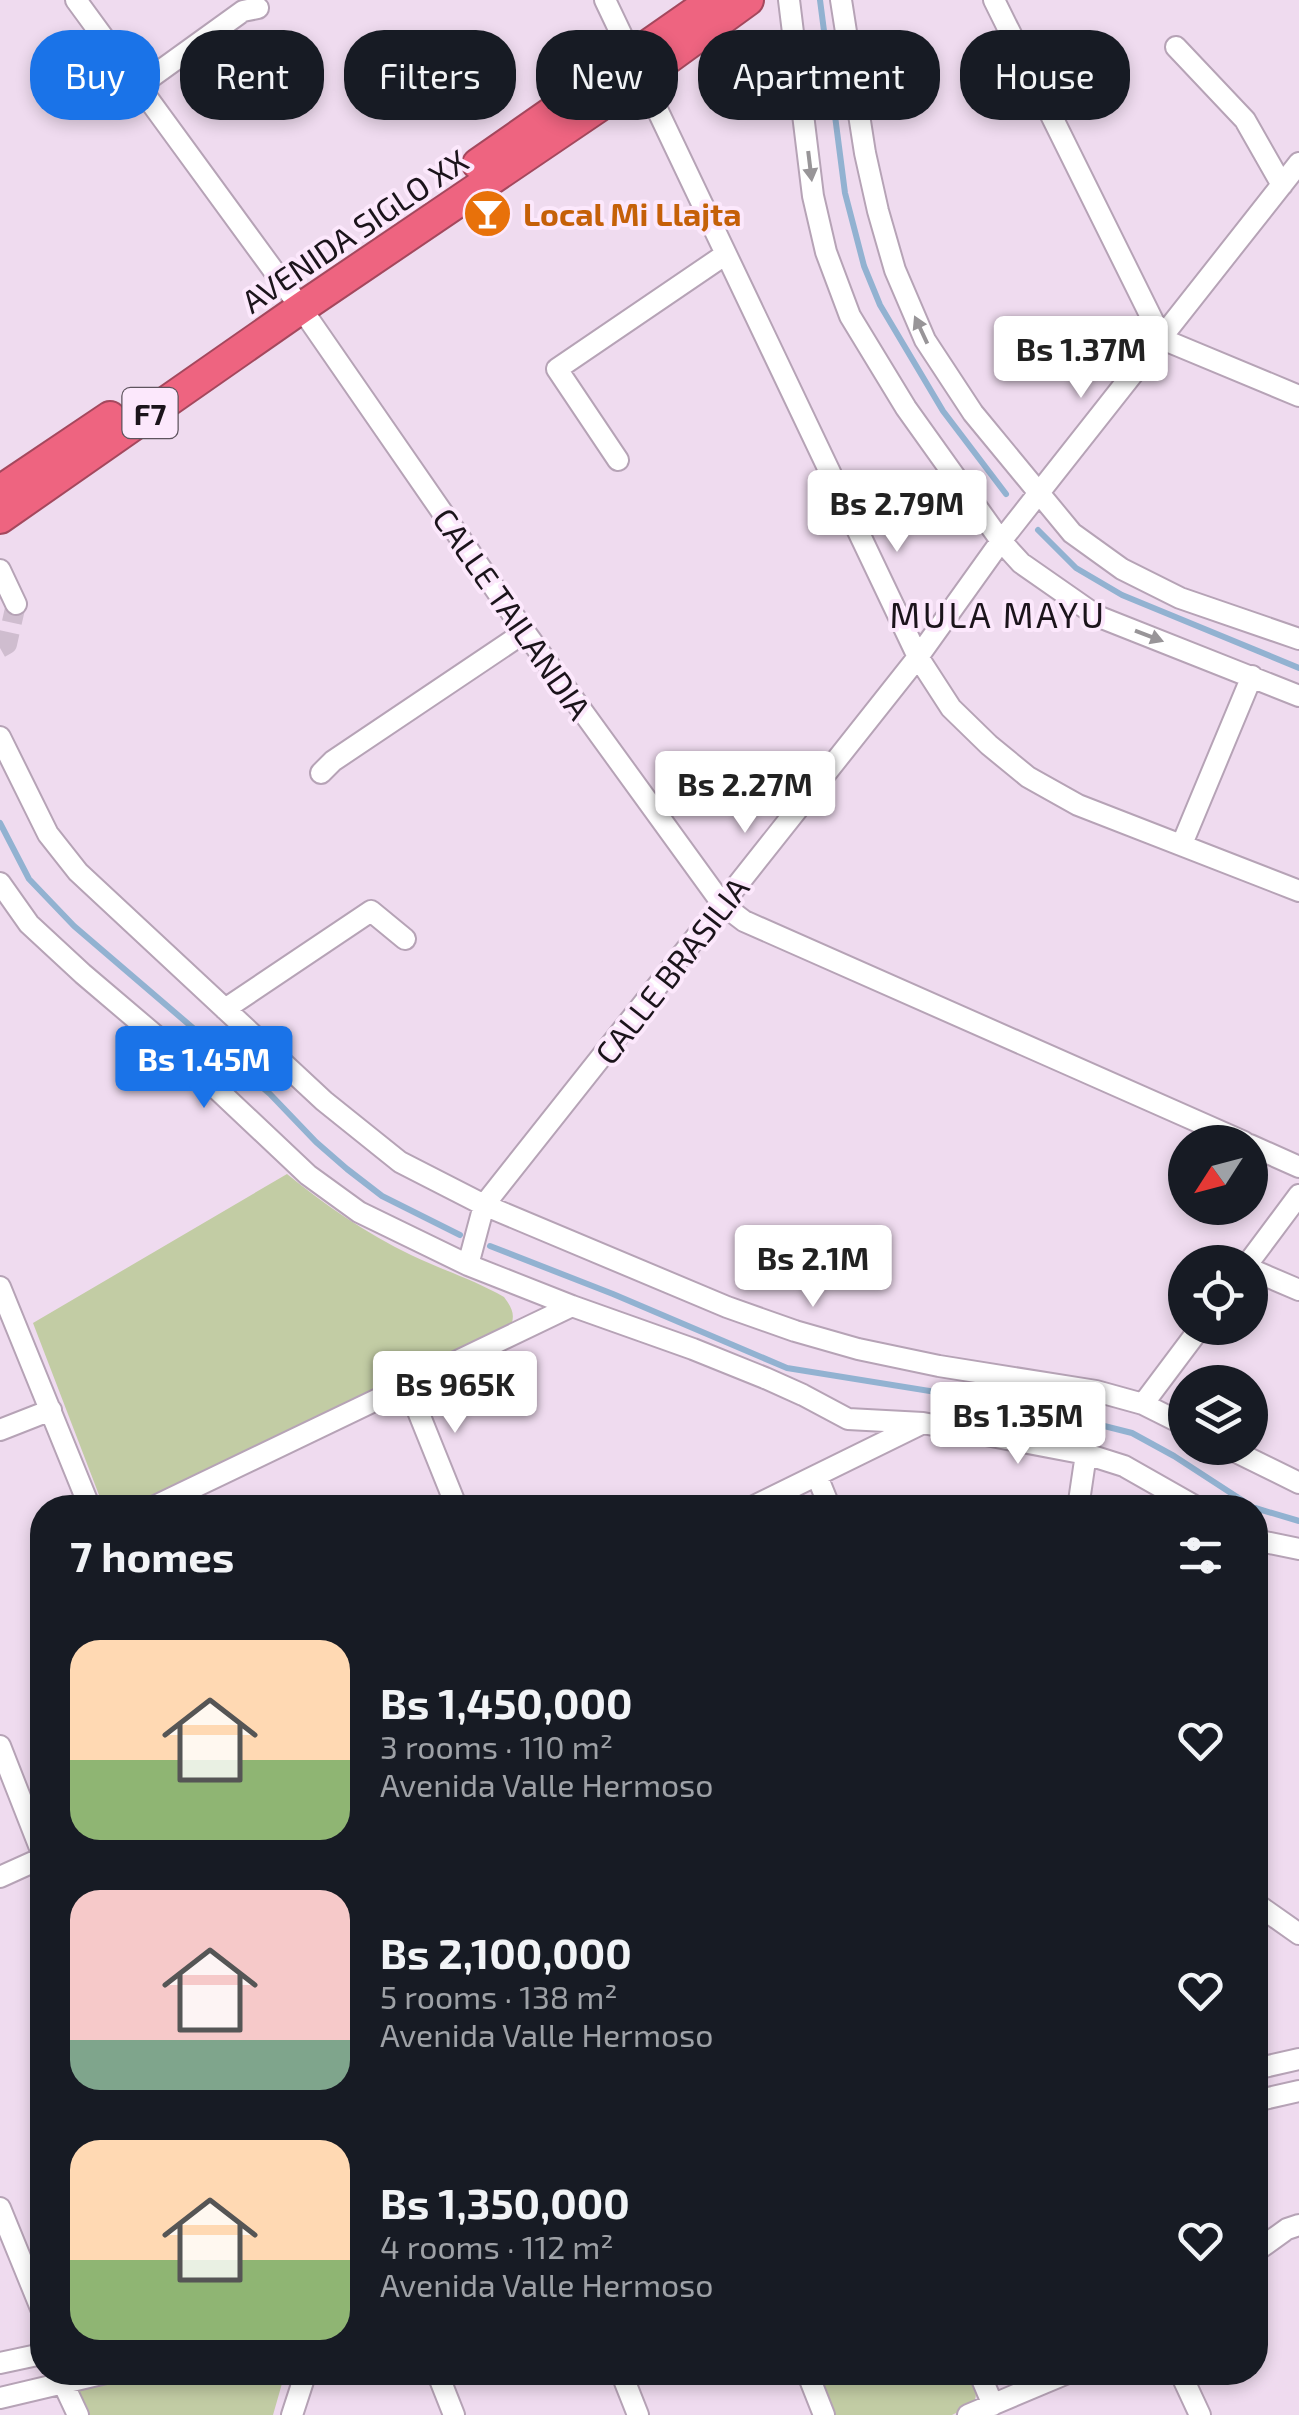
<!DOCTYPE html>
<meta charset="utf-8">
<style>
body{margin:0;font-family:"Exo 2",sans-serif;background:#20242c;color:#f1f3f6;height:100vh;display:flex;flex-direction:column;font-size:38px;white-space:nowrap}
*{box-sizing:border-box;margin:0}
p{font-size:32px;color:#9ea1a6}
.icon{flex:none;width:55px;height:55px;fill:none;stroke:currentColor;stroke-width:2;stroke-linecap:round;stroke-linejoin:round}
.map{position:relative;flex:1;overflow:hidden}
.drawer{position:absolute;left:30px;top:1495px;width:1238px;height:890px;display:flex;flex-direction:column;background:#171b24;border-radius:40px;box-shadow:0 5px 15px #0003}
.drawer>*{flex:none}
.hud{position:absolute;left:30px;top:30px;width:1240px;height:90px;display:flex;gap:20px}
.needle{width:65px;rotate:234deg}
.fabs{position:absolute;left:1168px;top:1125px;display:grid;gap:20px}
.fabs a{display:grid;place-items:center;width:100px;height:100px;border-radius:50%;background:#171b24;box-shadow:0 5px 15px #0003;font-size:50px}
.price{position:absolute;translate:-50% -85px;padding:0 22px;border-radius:10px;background:#fff;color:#222;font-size:32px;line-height:65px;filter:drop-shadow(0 2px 5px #0008)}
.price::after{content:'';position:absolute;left:50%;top:60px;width:30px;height:22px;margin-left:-15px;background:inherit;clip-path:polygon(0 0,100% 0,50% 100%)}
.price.on{background:#1a73e8;color:#fff}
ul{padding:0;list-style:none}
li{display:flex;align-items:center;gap:30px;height:250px;padding:0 40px}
li span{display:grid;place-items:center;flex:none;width:280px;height:200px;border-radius:30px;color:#555}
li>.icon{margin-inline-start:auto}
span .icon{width:120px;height:120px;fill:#fffc;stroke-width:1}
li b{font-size:42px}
h2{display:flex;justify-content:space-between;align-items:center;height:120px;padding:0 40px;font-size:42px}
.chip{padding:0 35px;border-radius:40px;background:#171b24;box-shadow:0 5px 15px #0003;font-size:35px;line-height:90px}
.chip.on{background:#1a73e8;color:#fff}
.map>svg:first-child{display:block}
.green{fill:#c2cca4}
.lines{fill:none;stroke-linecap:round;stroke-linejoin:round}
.stream{stroke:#92b2d1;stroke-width:6}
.minor-tunnel{stroke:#cfbdcf;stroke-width:20;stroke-dasharray:20 10;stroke-linecap:butt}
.minor-casing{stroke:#b6a3b6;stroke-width:24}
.highway-casing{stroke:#a4485d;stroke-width:34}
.minor{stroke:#fff;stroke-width:20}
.highway{stroke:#ee6480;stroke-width:30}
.oneway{fill:#989598}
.labels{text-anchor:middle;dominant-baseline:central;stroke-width:8;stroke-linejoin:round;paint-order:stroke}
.shield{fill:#fce8fc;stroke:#5e545e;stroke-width:2.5}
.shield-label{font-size:30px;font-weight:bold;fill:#1b141b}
.food-label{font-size:32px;font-weight:bold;fill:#c56008;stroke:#fce8fc;text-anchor:start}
.street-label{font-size:32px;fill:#1b141b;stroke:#fce8fc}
.neighbourhood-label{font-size:35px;letter-spacing:2.5px;fill:#1b141b;stroke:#fce8fc}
</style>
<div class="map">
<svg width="1299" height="2415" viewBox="0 0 1299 2415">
<rect width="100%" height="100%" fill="#efdbef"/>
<path class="green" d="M 287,1174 C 325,1205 367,1234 411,1255 C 442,1270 475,1280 504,1297 C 513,1309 516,1316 509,1330 L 146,1508 L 104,1508 L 33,1323 Z
M 112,2373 L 285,2373 L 273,2415 L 74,2415 L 65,2387 Z
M 817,2373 L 970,2373 C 980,2400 979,2403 952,2415 L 835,2415 Z"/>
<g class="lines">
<path class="stream" d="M 820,0 L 845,193 L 864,266 L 880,305 L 943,411 L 1006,494
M 1038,530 L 1076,568 L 1122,595 L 1299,668
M 0,823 L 29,879 L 74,926 L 270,1094 L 316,1142 L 347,1169 L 382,1196 L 460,1235
M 490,1246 L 613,1294 L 787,1368 L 1029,1407 L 1132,1433 L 1174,1456 L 1254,1508
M 1255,1508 L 1299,1521"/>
<path class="minor-tunnel" d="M 0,648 L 7,644 L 16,604"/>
<defs>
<path id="minor" d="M 76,0 L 301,308 L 525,632 L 723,905 L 744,921 L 1244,1142
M 605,0 L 918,657 L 951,708 L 989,745 L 1028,777 L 1078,805 L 1299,891
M 789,0 L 813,196 L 826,252 L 850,316 L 906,408 L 1001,541 L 1021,563 L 1097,616 L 1299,696
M 841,0 L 865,153 L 878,211 L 895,270 L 925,340 L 973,413 L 1072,533 L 1122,569 L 1180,598 L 1299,639
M 994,0 L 1162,339
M 1176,47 L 1245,120 L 1282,185
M 139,86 L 243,11 L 258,8
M 1162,339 L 1299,396
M 618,460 L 557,369 L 726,254
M 0,570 L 16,604
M 0,737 L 48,834 L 78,872 L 324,1101 L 400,1162 L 484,1205 L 727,1307 L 795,1331 L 858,1349 L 939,1366 L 1096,1391 L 1143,1404 L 1185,1425
M 321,773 L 333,761 L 525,632
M 1182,844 L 1252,676
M 0,883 L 29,924 L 83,974 L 203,1076 L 308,1175 L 359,1212 L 468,1265 L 572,1306 L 693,1349 L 765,1378 L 803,1395 L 848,1419 L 923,1423 L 1086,1454 L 1124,1466 L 1198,1508
M 225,1009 L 371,911 L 405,939
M 1250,1145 L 1299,1167
M 1249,1262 L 1299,1195
M 468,1265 L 484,1205 L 918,657 L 1001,541 L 1299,163
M 1250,1269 L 1299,1290
M 0,1287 L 90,1508
M 407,1384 L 457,1508
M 1143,1404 L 1200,1328
M 0,1430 L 51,1410
M 1228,1448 L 1299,1483
M 817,1476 L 830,1508
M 151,1508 L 572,1306
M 750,1508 L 919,1425
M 1078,1508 L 1086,1454
M 1255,1540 L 1299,1549
M 0,1746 L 42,1853
M 0,1877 L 42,1858
M 1255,1903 L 1299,1934
M 1255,2069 L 1299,2059
M 1255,2101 L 1299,2091
M 0,2208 L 42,2311
M 1255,2252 L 1287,2229 L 1299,2225
M 0,2363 L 42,2354
M 61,2372 L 63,2383 L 78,2415
M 437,2372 L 454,2415
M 621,2372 L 638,2415
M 807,2372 L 824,2415
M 979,2372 L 993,2405
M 1180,2372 L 1200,2415
M 0,2398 L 110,2372
M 292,2415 L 306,2372
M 968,2415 L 1070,2372"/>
<path id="highway" d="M 478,164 L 713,0
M 0,491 L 110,417
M 0,518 L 301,308 L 642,77 L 748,0"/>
</defs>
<use href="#minor" class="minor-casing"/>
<use href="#highway" class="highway-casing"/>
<use href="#minor" class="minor"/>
<use href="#highway" class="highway"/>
</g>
<defs><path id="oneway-solid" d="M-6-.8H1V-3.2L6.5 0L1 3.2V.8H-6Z" transform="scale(2.5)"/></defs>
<g class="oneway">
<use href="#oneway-solid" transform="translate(810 166) rotate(83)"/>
<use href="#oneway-solid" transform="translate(921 330) rotate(-115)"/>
<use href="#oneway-solid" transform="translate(1149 636) rotate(21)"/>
</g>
<defs>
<symbol id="bar-disc" viewBox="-11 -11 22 22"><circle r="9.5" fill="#e8710a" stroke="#fce8fc"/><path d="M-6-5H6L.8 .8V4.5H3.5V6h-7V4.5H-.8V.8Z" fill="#fff"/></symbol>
</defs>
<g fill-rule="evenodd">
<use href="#bar-disc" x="460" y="186" width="55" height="55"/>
</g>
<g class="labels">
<rect class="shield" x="122.5" y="388" width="55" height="50" rx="8"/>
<g class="shield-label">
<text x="150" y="413">F7</text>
</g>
<g class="food-label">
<text x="523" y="213">Local Mi Llajta</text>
</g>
<g class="street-label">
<text transform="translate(354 230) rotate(-34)">AVENIDA SIGLO XX</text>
<text transform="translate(513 613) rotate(55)">CALLE TAILANDIA</text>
<text transform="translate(671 970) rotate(-52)">CALLE BRASILIA</text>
</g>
<g class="neighbourhood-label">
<text x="998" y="614">MULA MAYU</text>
</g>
</g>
</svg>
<div class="fabs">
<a><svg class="needle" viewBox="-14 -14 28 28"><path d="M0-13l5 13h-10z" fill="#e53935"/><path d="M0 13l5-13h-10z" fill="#9ea1a6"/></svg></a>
<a><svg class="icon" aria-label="locate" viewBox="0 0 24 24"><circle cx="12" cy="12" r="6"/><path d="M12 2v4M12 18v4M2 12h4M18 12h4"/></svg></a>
<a><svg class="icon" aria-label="layers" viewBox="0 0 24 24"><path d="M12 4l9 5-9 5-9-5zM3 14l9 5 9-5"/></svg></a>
</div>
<b class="price" style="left:1081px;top:401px">Bs 1.37M</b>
<b class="price" style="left:897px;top:555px">Bs 2.79M</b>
<b class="price" style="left:745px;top:836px">Bs 2.27M</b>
<b class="price on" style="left:204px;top:1111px">Bs 1.45M</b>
<b class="price" style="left:813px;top:1310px">Bs 2.1M</b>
<b class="price" style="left:455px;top:1436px">Bs 965K</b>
<b class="price" style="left:1018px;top:1467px">Bs 1.35M</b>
<div class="hud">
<a class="chip on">Buy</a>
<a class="chip">Rent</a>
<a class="chip">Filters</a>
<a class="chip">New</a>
<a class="chip">Apartment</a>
<a class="chip">House</a>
</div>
<section class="drawer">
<h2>7 homes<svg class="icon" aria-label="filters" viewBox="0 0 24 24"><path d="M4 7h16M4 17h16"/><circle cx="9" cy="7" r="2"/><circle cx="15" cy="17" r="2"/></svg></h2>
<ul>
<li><span style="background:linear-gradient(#ffd9b3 60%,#8fb573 0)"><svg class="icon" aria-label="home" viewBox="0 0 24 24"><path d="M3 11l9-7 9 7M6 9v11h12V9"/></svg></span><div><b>Bs 1,450,000</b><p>3 rooms · 110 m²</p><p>Avenida Valle Hermoso</p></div><svg class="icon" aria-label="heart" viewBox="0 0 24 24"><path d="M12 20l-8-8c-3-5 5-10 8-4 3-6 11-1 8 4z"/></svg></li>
<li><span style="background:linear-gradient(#f6c9c9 75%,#7fa58c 0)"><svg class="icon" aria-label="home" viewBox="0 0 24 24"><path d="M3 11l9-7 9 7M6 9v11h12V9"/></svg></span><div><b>Bs 2,100,000</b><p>5 rooms · 138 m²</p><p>Avenida Valle Hermoso</p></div><svg class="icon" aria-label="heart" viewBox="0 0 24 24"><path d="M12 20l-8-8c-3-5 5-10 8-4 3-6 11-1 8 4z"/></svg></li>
<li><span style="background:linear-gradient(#ffd9b3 60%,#8fb573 0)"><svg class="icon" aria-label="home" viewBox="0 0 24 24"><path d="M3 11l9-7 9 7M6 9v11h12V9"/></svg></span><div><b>Bs 1,350,000</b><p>4 rooms · 112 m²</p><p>Avenida Valle Hermoso</p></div><svg class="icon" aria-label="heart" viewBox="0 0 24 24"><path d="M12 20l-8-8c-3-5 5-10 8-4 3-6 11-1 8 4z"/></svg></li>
</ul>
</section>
</div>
